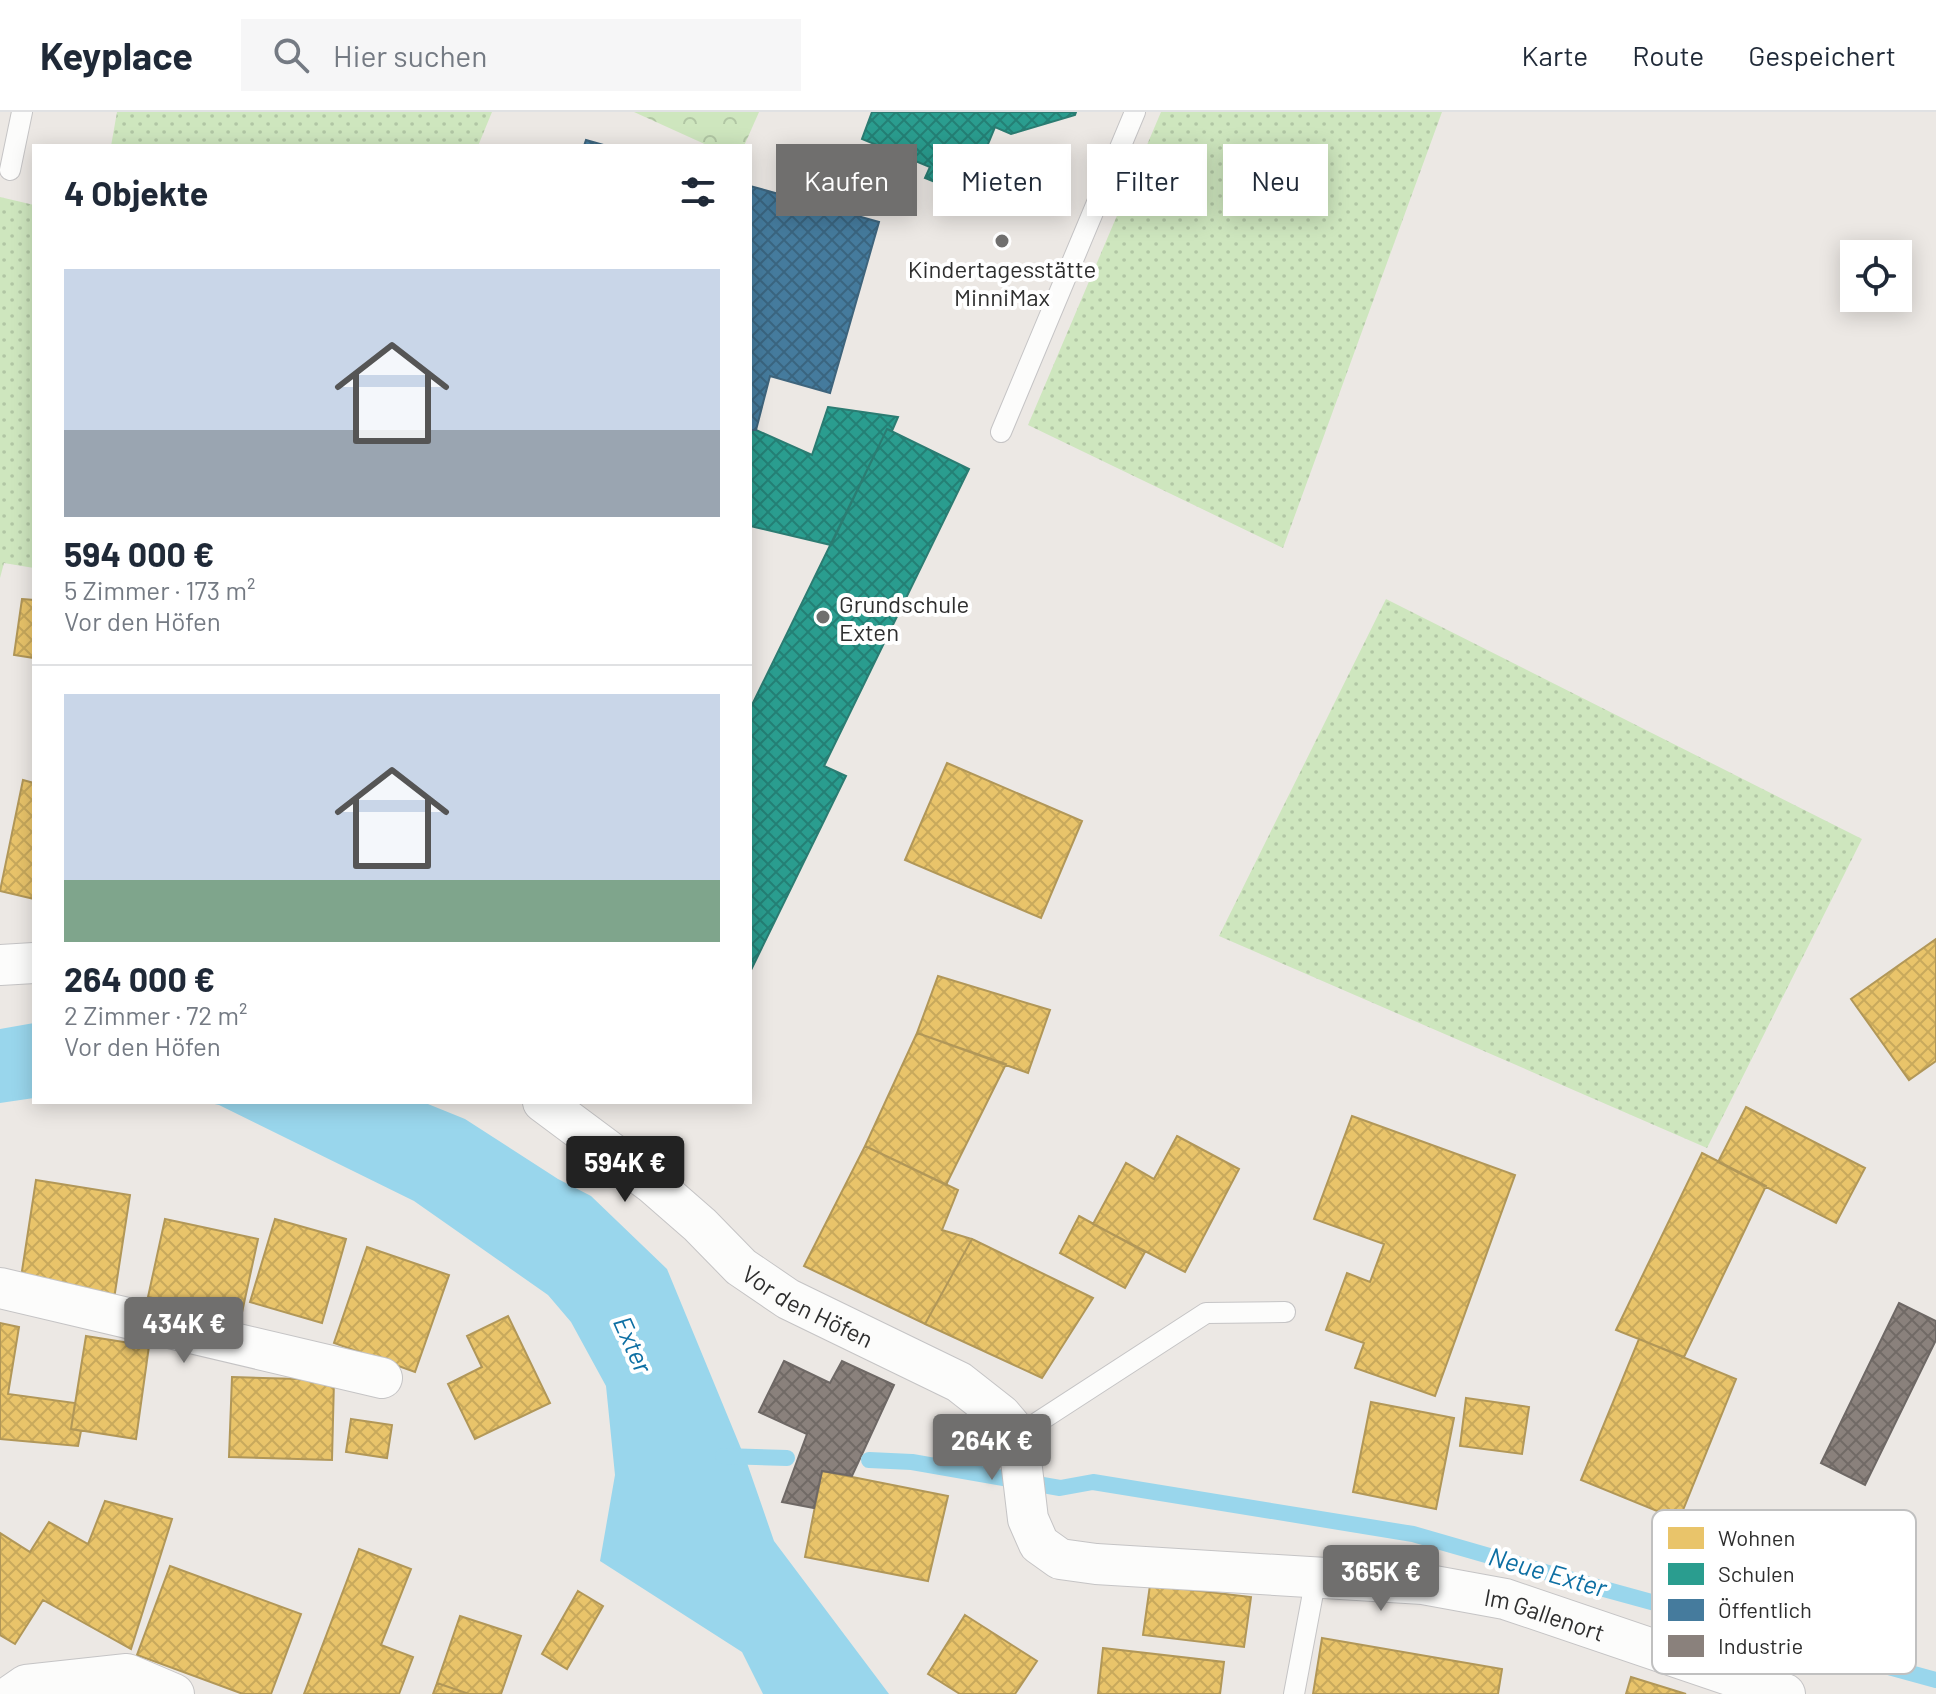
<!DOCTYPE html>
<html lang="de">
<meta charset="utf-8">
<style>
body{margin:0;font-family:Barlow,sans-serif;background:#f6f6f7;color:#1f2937;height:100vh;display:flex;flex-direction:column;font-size:30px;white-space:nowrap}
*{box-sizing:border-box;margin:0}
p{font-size:26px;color:#747a83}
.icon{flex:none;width:44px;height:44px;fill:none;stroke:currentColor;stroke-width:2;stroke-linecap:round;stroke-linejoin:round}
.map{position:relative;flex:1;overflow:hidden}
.panel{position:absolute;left:32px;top:32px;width:720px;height:960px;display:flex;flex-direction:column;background:#fff;border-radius:0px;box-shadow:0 4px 20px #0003}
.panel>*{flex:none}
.banner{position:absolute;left:776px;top:32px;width:760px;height:72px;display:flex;gap:16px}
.controls{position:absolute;left:1840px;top:128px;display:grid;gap:16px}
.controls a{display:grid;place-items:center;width:72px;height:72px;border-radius:0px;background:#fff;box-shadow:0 4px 20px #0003;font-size:40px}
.price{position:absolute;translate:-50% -68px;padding:0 18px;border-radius:8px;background:#706f6e;color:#fff;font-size:26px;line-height:52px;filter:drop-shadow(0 2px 4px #0008)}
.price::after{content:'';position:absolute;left:50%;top:48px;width:24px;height:18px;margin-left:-12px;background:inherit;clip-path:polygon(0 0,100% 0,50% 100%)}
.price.on{background:#222;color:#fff}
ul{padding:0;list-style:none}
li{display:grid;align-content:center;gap:16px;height:424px;padding:0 32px}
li+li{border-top:2px solid #e0e1e3}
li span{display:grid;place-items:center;height:248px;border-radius:0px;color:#555}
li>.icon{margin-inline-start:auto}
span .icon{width:144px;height:144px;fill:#fffc;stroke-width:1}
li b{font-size:34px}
h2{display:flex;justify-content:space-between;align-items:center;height:96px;padding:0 32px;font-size:34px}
.pill{padding:0 28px;border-radius:0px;background:#fff;box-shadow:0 4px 20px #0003;font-size:28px;line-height:72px}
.pill.on{background:#706f6e;color:#fff}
header{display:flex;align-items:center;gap:48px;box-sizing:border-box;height:112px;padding:0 40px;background:#fff;border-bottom:2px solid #e0e1e3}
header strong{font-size:38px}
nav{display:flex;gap:44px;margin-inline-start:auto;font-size:28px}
.search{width:560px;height:72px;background:#f6f6f7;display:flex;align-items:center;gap:20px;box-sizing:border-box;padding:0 28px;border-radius:0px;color:#747a83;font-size:30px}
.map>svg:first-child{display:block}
.grass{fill:url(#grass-dots)}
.forest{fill:url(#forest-crowns)}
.water{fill:#99d6ec}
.homes{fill:url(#homes-cross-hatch);stroke:#b19758;stroke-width:2}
.schools{fill:url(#schools-cross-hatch);stroke:#2b7c72;stroke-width:2}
.public{fill:url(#public-cross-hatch);stroke:#3e647c;stroke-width:2}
.industry{fill:url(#industry-cross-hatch);stroke:#6e6865;stroke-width:2}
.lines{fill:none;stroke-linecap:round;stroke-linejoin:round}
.stream{stroke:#99d6ec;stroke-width:16}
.lane-casing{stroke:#c5c4c5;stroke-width:22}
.street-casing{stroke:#c5c4c5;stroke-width:42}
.lane{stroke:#fcfcfb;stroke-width:20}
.street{stroke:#fcfcfb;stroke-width:40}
.poi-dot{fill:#706f6e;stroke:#fff;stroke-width:3}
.labels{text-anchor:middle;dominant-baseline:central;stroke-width:8;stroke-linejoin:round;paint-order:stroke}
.poi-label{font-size:24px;fill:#2e2e2e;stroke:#fff}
.street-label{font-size:24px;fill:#2e2e2e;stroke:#fff}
.water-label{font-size:26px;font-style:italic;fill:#0d6fa3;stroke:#fff}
.key{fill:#fff;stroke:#c0c0c0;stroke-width:2}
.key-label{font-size:22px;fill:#2e2e2e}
</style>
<header>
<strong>Keyplace</strong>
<div class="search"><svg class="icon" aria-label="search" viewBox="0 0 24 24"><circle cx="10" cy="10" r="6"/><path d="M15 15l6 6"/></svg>Hier suchen</div>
<nav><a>Karte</a><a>Route</a><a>Gespeichert</a></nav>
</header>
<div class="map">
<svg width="1936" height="1582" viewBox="0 0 1936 1582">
<defs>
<pattern id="grass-dots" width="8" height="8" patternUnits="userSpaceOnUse" patternTransform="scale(2)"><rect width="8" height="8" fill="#cee6be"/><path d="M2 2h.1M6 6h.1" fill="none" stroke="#b1c6a4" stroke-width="1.8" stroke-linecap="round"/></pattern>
<pattern id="forest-crowns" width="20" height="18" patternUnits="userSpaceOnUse" patternTransform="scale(2)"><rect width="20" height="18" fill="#cee6be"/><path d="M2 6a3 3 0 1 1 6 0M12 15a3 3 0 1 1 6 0" fill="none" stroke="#b1c6a4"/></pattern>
<pattern id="homes-cross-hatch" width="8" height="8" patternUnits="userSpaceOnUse" patternTransform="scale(2)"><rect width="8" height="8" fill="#e9c46a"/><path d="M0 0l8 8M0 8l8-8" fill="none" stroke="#c8a95c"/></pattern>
<pattern id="schools-cross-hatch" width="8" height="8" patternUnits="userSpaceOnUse" patternTransform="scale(2)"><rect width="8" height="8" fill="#2a9d8f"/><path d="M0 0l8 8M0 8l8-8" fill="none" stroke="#248075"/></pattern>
<pattern id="public-cross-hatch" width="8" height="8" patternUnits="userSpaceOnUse" patternTransform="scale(2)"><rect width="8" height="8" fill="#457b9d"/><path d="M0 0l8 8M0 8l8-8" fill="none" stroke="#3a6580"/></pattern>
<pattern id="industry-cross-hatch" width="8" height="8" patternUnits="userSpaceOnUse" patternTransform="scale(2)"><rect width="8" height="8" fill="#8a817c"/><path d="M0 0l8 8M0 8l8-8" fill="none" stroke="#716a66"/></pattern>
</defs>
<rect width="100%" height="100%" fill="#ece8e4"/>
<path class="grass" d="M 117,0 L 492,0 L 478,34 L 111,34 Z
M 1161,0 L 1442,0 L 1283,436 L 1028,313 Z
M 0,85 L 34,93 L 34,456 L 4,451 L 0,466 Z
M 1386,487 L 1862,727 L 1707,1036 L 1219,824 Z"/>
<path class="forest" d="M 634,0 L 759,0 L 744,34 L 709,34 Z"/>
<path class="water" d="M 34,911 L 34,986 L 0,991 L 0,917 Z
M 206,990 L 423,990 L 465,1007 L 558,1067 L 591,1084 L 667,1157 L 747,1351 L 774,1429 L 889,1582 L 763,1582 L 742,1540 L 600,1449 L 615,1363 L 606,1274 L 571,1210 L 548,1183 L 414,1089 L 219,993 Z"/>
<path class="homes" d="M 22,487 L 34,488 L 34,546 L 14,543 Z
M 947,651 L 1082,709 L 1041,806 L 905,748 Z
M 23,668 L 34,671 L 34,787 L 0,779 Z
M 1936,827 L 1936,949 L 1909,968 L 1851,887 Z
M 938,864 L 1050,898 L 1028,961 L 917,921 Z
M 917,921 L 1006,952 L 946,1073 L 865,1034 Z
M 1746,995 L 1865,1056 L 1836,1111 L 1718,1050 Z
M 1352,1004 L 1515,1063 L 1435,1284 L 1355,1256 L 1364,1231 L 1326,1218 L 1347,1161 L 1370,1170 L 1384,1132 L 1314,1107 Z
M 1177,1024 L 1239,1057 L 1185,1160 L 1093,1112 L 1126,1051 L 1154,1067 Z
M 865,1034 L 958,1078 L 942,1118 L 972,1127 L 925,1212 L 804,1154 Z
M 1702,1041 L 1766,1074 L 1684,1245 L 1616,1218 Z
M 36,1068 L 130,1083 L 114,1187 L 20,1172 Z
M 1079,1104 L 1145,1140 L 1125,1176 L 1060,1141 Z
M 165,1107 L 258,1127 L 241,1205 L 148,1185 Z
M 275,1107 L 346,1127 L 322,1211 L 250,1190 Z
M 972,1127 L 1093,1186 L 1042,1266 L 925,1212 Z
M 367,1135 L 449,1163 L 415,1260 L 334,1231 Z
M 508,1204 L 550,1291 L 475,1327 L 448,1272 L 482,1255 L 467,1224 Z
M 0,1211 L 19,1215 L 8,1282 L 75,1291 L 71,1317 L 81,1319 L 78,1334 L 0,1327 Z
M 86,1224 L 149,1234 L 136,1327 L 71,1317 Z
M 1639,1227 L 1736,1267 L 1679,1408 L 1581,1368 Z
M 232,1265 L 334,1268 L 332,1348 L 229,1345 Z
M 1466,1286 L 1529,1295 L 1522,1342 L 1460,1334 Z
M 1371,1290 L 1454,1306 L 1436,1397 L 1353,1380 Z
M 351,1307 L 392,1313 L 387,1346 L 346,1340 Z
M 822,1359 L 948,1384 L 928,1469 L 805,1445 Z
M 105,1389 L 172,1407 L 131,1537 L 43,1488 L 15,1532 L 0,1523 L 0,1421 L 30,1440 L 49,1410 L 88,1432 Z
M 359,1437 L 411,1457 L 381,1533 L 413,1545 L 399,1582 L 304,1582 Z
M 170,1454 L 301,1502 L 271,1582 L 243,1582 L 137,1543 Z
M 1150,1473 L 1251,1485 L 1244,1535 L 1143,1523 Z
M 578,1479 L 603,1494 L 567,1557 L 542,1542 Z
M 965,1503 L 1037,1549 L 1015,1582 L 960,1582 L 928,1562 Z
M 460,1504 L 521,1524 L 501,1582 L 469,1582 L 437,1571 Z
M 1322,1526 L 1502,1557 L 1498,1582 L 1313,1582 Z
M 1103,1536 L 1224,1550 L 1220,1582 L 1098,1582 Z
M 1631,1565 L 1686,1582 L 1626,1582 Z
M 437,1571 L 469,1582 L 433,1582 Z"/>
<path class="schools" d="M 872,0 L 1076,0 L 1075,3 L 1011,22 L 995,15 L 967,83 L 925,66 L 930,55 L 862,27 Z
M 828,295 L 898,305 L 892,319 L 887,317 L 831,433 L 750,414 L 750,318 L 756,318 L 812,343 Z
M 887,317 L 969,357 L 824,654 L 846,664 L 750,860 L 750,597 Z"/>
<path class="public" d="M 586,28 L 607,34 L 584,34 Z
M 750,74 L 879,110 L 830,281 L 770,264 L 756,318 L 750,318 Z"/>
<path class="industry" d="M 1899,1191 L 1936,1209 L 1936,1228 L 1865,1373 L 1821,1351 Z
M 784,1249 L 830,1271 L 842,1249 L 894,1273 L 852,1364 L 822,1359 L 814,1396 L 782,1390 L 807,1322 L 759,1300 Z"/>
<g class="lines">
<path class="stream" d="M 723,1344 L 787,1346
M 869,1348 L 912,1350 L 1060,1376 L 1093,1370 L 1413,1422 L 1604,1477 L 1936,1568"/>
<defs>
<path id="lane" d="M 10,58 L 22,0
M 1001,320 L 1135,0
M 1018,1323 L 1206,1201 L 1285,1200
M 1294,1582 L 1316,1465"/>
<g id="street">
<path d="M 0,853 L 34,851"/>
<path id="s1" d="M 543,990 L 653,1072 L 700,1113 L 741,1155 L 788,1187 L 959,1270 L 1001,1303 L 1018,1323 L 1028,1407 L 1039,1432 L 1060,1447 L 1096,1452 L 1423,1472 L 1505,1487 L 1785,1582"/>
<path d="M 0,1176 L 382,1266"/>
<path d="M 13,1582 L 26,1573 L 127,1562 L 174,1582"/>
</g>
</defs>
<use href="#lane" class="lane-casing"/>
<use href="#street" class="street-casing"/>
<use href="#lane" class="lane"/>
<use href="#street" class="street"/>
</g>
<g class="poi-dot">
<circle cx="1002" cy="129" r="8"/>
<circle cx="823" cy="505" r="8"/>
</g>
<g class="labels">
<g class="poi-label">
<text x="1002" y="156">Kindertagesstätte<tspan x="1002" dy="28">MinniMax</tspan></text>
<text x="839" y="491" text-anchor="start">Grundschule<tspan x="839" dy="28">Exten</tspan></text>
</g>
<g class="street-label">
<text stroke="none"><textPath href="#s1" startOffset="336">Vor den Höfen</textPath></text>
<text stroke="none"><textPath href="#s1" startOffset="1212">Im Gallenort</textPath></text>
</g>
<g class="water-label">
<text transform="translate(634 1232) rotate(66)">Exter</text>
<text transform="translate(1548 1459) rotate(16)">Neue Exter</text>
</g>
</g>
<rect x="1652" y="1398" width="264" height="164" rx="12" class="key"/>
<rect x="1668" y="1415" width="36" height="22" fill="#e9c46a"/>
<rect x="1668" y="1451" width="36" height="22" fill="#2a9d8f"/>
<rect x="1668" y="1487" width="36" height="22" fill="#457b9d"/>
<rect x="1668" y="1523" width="36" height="22" fill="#8a817c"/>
<g class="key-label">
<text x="1718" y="1434">Wohnen</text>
<text x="1718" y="1470">Schulen</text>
<text x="1718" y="1506">Öffentlich</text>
<text x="1718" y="1542">Industrie</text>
</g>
</svg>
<div class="controls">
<a><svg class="icon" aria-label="locate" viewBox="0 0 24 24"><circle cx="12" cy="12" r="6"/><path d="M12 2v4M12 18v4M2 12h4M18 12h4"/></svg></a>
</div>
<b class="price on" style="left:625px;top:1092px">594K €</b>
<b class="price" style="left:184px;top:1253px">434K €</b>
<b class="price" style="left:992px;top:1370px">264K €</b>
<b class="price" style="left:1381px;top:1501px">365K €</b>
<div class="banner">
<a class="pill on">Kaufen</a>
<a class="pill">Mieten</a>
<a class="pill">Filter</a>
<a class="pill">Neu</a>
</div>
<section class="panel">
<h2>4 Objekte<svg class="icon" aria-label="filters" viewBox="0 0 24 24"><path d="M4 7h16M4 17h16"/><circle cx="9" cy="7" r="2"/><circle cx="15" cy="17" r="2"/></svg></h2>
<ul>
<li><span style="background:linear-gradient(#c9d6e8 65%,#9aa5b1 0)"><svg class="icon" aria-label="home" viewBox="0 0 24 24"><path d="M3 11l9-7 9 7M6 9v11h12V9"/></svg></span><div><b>594 000 €</b><p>5 Zimmer · 173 m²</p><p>Vor den Höfen</p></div></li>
<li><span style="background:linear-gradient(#c9d6e8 75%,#7fa58c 0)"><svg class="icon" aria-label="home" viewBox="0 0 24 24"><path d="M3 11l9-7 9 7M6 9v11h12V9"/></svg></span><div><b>264 000 €</b><p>2 Zimmer · 72 m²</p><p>Vor den Höfen</p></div></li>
</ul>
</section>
</div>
